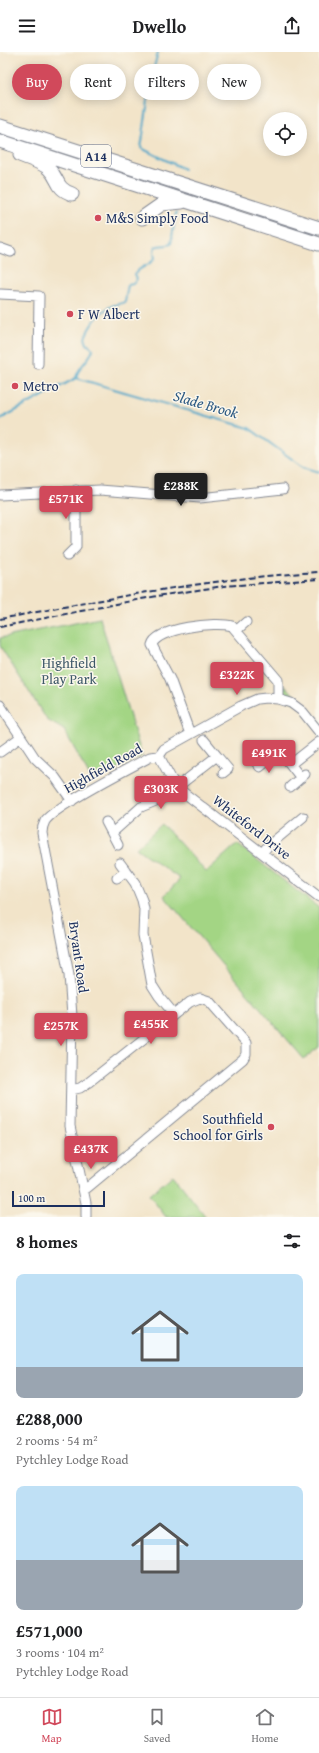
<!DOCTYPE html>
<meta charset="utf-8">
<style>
body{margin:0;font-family:"Gentium Book Plus",serif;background:#f6f6f6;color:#202124;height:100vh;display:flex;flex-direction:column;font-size:15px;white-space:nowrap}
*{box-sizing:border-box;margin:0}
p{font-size:13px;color:#757577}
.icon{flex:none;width:22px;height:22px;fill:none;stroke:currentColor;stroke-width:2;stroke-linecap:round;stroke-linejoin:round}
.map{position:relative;height:1165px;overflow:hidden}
.drawer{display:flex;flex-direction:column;background:#fff;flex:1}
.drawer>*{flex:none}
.guide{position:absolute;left:12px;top:12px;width:295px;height:36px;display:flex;gap:8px}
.fabs{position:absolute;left:263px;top:60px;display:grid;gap:8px}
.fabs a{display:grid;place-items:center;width:44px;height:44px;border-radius:50%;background:#fff;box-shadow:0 2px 10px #0003;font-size:20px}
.scale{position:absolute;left:12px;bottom:10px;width:93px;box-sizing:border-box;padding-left:4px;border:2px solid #1b2f5e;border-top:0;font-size:11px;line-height:14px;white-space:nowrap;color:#1b2f5e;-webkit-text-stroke:3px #fbf7ec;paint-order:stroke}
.price{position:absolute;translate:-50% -34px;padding:0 9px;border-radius:4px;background:#d1495b;color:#fff;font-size:13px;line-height:26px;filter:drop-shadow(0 1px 2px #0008)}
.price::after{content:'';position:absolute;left:50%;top:24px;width:12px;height:9px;margin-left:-6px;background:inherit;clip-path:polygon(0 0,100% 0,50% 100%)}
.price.on{background:#222;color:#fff}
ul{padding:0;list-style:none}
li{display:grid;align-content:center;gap:8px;height:212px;padding:0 16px}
li span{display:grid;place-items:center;height:124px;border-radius:8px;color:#555}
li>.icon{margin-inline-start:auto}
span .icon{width:72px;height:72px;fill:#fffc;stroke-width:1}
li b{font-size:17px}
h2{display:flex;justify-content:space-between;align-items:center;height:48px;padding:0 16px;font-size:17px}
.tag{padding:0 14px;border-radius:18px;background:#fff;box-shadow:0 2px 10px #0003;font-size:14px;line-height:36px}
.tag.on{background:#d1495b;color:#fff}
header{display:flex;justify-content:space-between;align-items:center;height:52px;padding:0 16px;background:#fff;font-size:18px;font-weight:700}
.menu{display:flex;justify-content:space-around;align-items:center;height:56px;border-top:1px solid #e0e0e0;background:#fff;font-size:11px;color:#757577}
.menu a{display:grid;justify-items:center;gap:2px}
.menu .on{color:#d1495b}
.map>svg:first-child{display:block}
.green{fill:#a3d584;stroke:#5f8271}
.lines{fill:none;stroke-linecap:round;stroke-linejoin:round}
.stream{stroke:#4ba6c9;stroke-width:2}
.minor-casing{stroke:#868a94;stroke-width:11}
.highway-casing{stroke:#868a94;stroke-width:15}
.minor{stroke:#fff;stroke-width:9}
.highway{stroke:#fff;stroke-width:13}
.rail{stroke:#1b2f5e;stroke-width:2;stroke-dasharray:6 3;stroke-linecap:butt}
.poi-dot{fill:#d1495b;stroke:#fbf7ec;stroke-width:1.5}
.labels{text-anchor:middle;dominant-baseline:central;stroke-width:3;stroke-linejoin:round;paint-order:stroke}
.shield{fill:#fbf7ec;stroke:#5e6b89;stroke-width:1}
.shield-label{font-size:13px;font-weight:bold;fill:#1b2f5e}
.poi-label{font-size:14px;fill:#1b2f5e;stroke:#fbf7ec;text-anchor:start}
.park-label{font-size:14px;fill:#3d5868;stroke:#fbf7ec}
.street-label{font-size:14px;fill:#1b2f5e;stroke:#fbf7ec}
.water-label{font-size:15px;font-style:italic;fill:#2c5983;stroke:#fbf7ec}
</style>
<header><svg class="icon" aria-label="menu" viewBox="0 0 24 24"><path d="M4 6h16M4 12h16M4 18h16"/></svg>Dwello<svg class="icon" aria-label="share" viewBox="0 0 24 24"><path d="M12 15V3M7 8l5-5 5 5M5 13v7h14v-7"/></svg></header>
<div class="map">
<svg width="319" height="1165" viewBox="0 0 319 1165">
<rect width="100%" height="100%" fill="#fbf7ec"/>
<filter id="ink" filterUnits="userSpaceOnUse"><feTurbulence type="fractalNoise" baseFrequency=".025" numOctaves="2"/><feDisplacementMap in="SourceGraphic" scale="8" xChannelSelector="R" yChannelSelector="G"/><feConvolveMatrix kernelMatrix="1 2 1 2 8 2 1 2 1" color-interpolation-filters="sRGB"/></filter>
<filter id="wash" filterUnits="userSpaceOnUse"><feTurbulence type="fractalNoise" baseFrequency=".012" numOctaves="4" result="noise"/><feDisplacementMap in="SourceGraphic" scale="16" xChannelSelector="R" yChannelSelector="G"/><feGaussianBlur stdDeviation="0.9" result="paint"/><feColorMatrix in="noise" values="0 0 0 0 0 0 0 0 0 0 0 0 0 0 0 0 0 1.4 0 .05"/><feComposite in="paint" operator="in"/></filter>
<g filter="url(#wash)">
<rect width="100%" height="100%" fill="#f2e4c9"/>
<path class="green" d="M 100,566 L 142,704 L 93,730 L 64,678 L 47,668 L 0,594 L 0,586 Z
M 283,635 L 287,635 L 301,651 C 292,652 282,645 283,635 Z
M 162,772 L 206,820 L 237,792 L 319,856 L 319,995 L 304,1007 L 164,844 L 180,827 L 136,796 Z
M 173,1123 L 206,1165 L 166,1165 L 149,1143 Z"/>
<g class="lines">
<path class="stream" d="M 158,0 L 152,23 L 141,96 L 184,117
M 76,326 L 249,376 L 303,415 L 319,420
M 0,367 L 76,326 C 78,314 91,307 93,297 L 87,292 L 85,286 C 89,274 100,259 112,254 C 117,252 120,252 125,250 L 128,233 L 133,232 L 137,227 L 135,222 C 140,214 150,214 155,206 C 151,188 161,196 171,192 L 176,161"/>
</g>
</g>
<g filter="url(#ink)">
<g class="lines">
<defs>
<path id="minor" d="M 0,196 L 11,200
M 0,242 L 39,244 L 38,312
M 0,443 L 100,438 L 200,446 L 283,437
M 67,504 L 76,495 L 76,438
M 237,578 L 246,570
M 0,653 L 35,706 L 55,725 L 72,749
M 190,682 L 170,627 L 152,593 C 156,576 217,569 232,574 L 278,628 L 278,647
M 0,700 L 21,685
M 250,703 L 260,715 L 280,699 L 301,726
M 159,704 L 172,728 L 183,740 L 319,845
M 159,704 L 164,697 L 241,654 L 257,647 L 266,646 L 278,647 L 291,651 L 303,660 L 319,680
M 217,704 L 228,717 L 223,721
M 291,712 L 319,690
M 290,735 L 305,722
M 106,770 L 118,793
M 112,781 L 141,755 L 163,746 L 217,704 L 204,688
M 262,801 L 268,794 L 303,765
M 120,811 L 135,831 L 142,848 L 144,857 L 143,883 L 152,933 L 159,944 L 174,962
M 117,826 L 126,819
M 71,1038 L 80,1036 L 89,1030 L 190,950 L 200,946 L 209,949 L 246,991 L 246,1002 L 243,1007 L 87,1136 L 83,1136
M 86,1165 L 86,1151 L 70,1074 L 72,964 L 69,923 L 42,781 C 42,777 43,773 45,769 C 54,755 131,715 150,705 L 159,704"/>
<path id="highway" d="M 0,74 L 319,176
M 0,89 L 319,192
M 20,103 C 29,107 42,110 49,117 C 60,128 55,136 72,142
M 142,166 L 162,152 L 182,150"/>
</defs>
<use href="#minor" class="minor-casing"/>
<use href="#highway" class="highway-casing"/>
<use href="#minor" class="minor"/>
<use href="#highway" class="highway"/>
<path class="rail" d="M 0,567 C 106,547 211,526 319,520
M 0,575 L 157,544 L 224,534 L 319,527"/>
</g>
</g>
<g class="poi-dot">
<circle cx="98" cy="166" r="4"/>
<circle cx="70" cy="262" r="4"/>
<circle cx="15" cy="334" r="4"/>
<circle cx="271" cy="1075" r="4"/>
</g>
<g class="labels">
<rect class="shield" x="81" y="93" width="30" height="22" rx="3"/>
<g class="shield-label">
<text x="96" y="104">A14</text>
</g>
<g class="poi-label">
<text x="106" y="166">M&amp;S Simply Food</text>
<text x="78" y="262">F W Albert</text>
<text x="23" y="334">Metro</text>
<text x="263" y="1067" text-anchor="end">Southfield<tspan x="263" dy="16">School for Girls</tspan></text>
</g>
<g class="park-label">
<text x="69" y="611">Highfield<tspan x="69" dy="16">Play Park</tspan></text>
</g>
<g class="street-label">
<text transform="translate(103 716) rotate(-29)">Highfield Road</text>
<text transform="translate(252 775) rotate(38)">Whiteford Drive</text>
<text transform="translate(79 905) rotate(82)">Bryant Road</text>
</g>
<g class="water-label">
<text transform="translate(206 352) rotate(16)">Slade Brook</text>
</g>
</g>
</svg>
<div class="fabs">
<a><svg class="icon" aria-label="locate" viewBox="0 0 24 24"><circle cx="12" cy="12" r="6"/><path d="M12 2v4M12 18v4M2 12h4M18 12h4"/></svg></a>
</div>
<div class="scale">100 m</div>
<b class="price on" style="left:181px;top:455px">£288K</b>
<b class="price" style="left:66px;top:468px">£571K</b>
<b class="price" style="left:237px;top:644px">£322K</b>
<b class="price" style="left:269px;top:722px">£491K</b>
<b class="price" style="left:161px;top:758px">£303K</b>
<b class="price" style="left:151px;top:993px">£455K</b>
<b class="price" style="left:61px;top:995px">£257K</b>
<b class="price" style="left:91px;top:1118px">£437K</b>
<div class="guide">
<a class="tag on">Buy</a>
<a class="tag">Rent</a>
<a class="tag">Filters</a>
<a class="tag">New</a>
</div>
</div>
<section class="drawer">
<h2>8 homes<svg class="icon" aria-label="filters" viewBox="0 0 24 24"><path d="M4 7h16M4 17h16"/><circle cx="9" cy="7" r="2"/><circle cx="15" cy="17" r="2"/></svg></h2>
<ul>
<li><span style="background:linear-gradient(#bfe0f5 75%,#9aa5b1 0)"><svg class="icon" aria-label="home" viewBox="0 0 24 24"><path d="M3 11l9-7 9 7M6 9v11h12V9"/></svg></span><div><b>£288,000</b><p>2 rooms · 54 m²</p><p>Pytchley Lodge Road</p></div></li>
<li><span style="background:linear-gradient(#bfe0f5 60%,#9aa5b1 0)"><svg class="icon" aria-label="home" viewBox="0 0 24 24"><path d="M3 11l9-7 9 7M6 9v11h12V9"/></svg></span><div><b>£571,000</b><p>3 rooms · 104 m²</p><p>Pytchley Lodge Road</p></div></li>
</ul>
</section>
<nav class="menu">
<a class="on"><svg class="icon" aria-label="map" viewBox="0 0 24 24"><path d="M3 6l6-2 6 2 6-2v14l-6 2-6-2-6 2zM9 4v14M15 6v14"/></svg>Map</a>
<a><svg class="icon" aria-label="saved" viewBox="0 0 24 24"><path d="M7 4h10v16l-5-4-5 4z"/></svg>Saved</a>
<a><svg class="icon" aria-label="home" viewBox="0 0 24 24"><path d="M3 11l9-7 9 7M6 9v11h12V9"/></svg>Home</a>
</nav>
